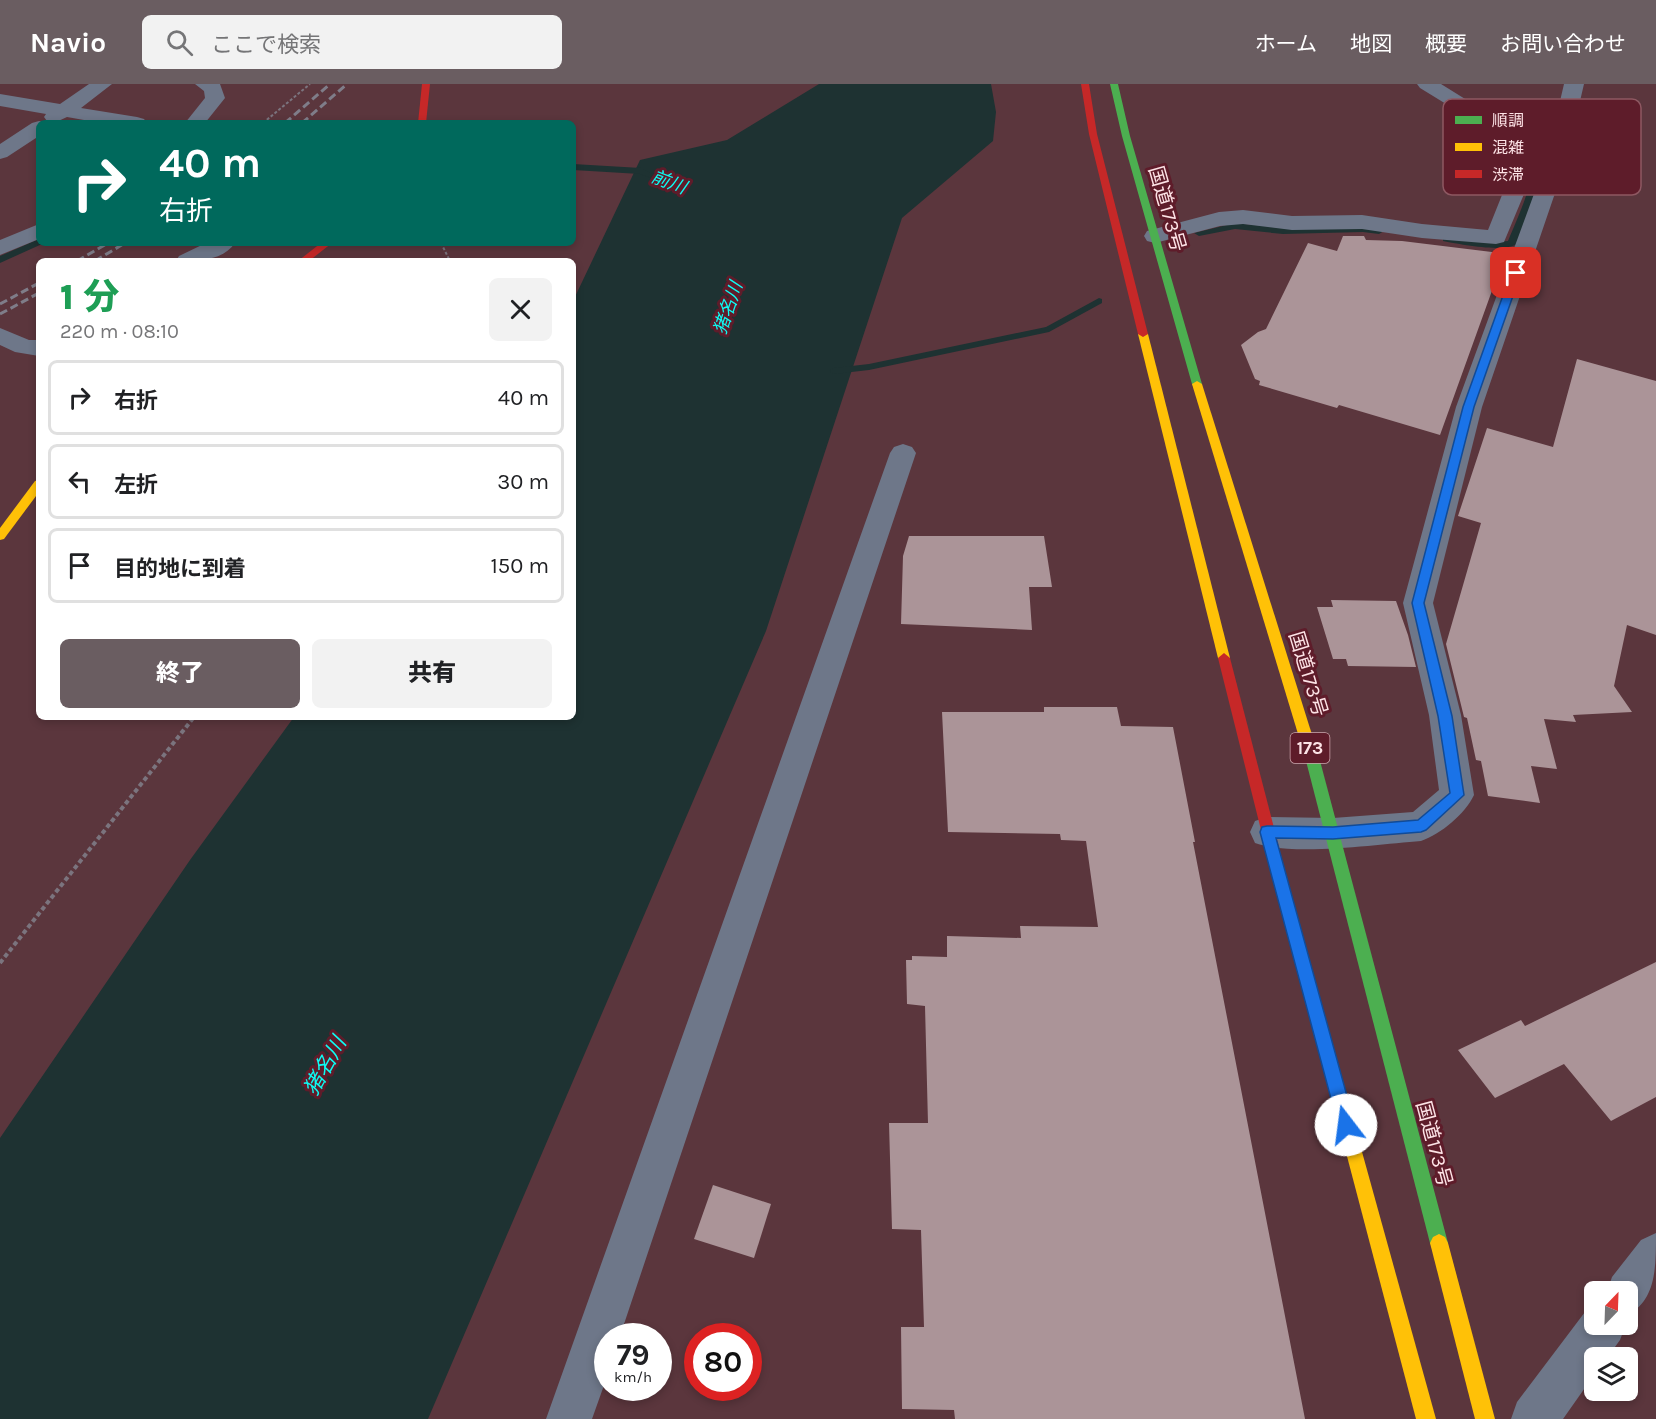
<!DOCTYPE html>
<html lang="ja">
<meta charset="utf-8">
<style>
:root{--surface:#fff;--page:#f2f2f2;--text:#202124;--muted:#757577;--line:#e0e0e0;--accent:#6a5d61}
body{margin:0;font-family:Karla,"Noto Sans JP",sans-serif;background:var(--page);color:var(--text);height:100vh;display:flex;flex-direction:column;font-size:22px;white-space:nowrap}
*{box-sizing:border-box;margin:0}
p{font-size:20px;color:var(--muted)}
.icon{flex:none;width:33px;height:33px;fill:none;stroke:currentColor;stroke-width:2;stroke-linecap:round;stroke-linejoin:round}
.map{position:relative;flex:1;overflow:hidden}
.side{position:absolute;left:36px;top:174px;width:540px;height:462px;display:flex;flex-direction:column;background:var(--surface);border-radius:9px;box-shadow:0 3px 9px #0003}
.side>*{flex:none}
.banner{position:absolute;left:36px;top:36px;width:540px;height:126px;border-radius:9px;box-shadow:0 3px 9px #0003;background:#00695c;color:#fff;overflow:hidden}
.needle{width:39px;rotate:23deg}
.tools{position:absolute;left:1584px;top:1197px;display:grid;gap:12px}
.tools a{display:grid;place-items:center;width:54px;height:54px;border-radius:9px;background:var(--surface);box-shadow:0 3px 9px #0003;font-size:30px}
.speed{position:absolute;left:594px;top:1239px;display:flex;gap:12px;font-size:30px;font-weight:700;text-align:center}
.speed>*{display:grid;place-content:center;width:78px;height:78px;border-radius:50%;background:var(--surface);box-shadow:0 3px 9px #0003;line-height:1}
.speed small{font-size:15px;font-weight:400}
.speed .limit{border:9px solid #d22;background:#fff;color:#111}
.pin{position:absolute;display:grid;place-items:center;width:51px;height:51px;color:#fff;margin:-26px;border-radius:12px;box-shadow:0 3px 9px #0006}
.me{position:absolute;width:66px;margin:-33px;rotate:345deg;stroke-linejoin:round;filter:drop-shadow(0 0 4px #0008)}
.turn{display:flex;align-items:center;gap:21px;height:126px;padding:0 24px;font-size:27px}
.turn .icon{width:78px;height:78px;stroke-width:2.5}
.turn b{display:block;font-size:42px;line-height:51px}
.round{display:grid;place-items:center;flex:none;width:63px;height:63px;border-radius:9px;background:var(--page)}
.head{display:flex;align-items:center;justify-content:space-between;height:102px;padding:0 24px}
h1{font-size:36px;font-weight:800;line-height:45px;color:#1e9e55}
.action{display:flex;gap:12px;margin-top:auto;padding:12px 24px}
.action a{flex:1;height:69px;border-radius:9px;background:var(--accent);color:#fff;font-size:24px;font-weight:800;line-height:69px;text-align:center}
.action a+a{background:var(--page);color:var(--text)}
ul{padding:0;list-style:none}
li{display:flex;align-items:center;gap:18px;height:75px;margin:0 12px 9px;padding:0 12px;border:3px solid var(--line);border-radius:9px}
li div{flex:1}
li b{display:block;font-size:22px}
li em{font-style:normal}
header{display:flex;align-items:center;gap:36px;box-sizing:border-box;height:84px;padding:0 30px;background:var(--accent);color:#fff}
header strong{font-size:28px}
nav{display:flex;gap:33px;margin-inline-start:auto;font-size:21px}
.search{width:420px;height:54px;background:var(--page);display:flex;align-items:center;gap:15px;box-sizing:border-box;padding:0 21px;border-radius:9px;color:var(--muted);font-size:22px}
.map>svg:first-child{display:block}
.water{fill:#1e3232}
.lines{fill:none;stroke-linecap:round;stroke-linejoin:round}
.stream{fill:#1e3232;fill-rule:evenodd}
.building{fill:#ab9498}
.path-far1{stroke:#7b747e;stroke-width:2;stroke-dasharray:3 2;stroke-linecap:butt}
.path{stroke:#7b747e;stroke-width:4;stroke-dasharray:4.5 3;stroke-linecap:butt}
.street{fill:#6e7789;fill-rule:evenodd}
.fast{fill:#4caf50;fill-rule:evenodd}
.slow{fill:#ffc107;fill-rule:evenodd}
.jam{fill:#c62828;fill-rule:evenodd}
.rail{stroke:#7f7d89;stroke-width:3;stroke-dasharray:8 4;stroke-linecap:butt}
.route{fill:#1a73e8;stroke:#114b97;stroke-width:1.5}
.labels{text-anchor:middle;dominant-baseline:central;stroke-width:6;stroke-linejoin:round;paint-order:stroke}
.far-water-label{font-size:18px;font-style:italic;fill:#0dfbf3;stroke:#5e1c2a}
.shield{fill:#5e1c2a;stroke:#cda7ae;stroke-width:1.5}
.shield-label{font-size:18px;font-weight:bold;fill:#fde3e6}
.street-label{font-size:20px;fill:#fde3e6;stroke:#5e1c2a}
.water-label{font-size:21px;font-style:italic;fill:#0dfbf3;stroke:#5e1c2a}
.key{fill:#5e1c2a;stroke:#8e5862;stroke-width:1.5}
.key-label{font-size:16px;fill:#fde3e6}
</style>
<header>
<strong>Navio</strong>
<div class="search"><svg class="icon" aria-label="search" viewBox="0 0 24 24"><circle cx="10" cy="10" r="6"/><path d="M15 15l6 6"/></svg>ここで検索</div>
<nav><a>ホーム</a><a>地図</a><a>概要</a><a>お問い合わせ</a></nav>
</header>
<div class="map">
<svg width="1656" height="1335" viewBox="0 0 1656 1335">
<rect width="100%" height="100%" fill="#5b363d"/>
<!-- water -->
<path class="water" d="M819 0H991L996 28 993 57 902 134 766 547 428 1335H0V1054L190 776 294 633H573V217L640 76 727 56Z"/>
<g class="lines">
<!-- stream -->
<g class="stream">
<path d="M1500 34C1509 34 1518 41 1525 46 1561 73 1528 128 1517 160 1503 169 1459 160 1443 157V153L1446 152 1496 158 1508 157C1517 134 1543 83 1529 60 1523 49 1510 43 1500 38Z"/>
<path d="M573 80 641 84 655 91 651 94 640 90 573 86Z"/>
<path d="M1235 139 1283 144 1363 142 1384 147 1379 150 1363 148 1283 150 1235 145 1199 152 1194 149Z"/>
<path d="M39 155V159L42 160 0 179V172Z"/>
<path d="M1099 214 1102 215V219L1049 248 869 286 834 290 829 287 834 284 869 280 1046 243Z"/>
</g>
</g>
<!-- building -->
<g class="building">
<path d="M1343 152H1364L1366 156 1402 157 1500 169 1492 188 1498 190 1440 351 1339 321 1337 324 1259 301 1260 297 1255 295 1241 261 1258 248 1266 245 1308 159 1337 167Z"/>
<path d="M1577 275 1656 297V551L1627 541 1614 602 1632 628 1573 631 1576 638 1544 635 1557 685 1531 682 1540 719 1488 712 1481 677 1476 676 1467 634 1464 633 1446 560 1481 439 1458 432 1487 344 1553 363Z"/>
<path d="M909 452H1044L1052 503H1029L1032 546 901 540 903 472Z"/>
<path d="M1331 516 1396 517 1408 551 1416 583 1348 582 1346 575H1333L1317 523H1333Z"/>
<path d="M1044 623H1117L1121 642 1173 643 1195 758H1193L1305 1335H955L954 1326 902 1325 901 1243H924L921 1146 892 1145 889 1039H928L925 922 907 920 906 876H912V872L947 873V852L1021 854 1020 842 1098 843 1086 757 1061 756 1060 750 948 748 942 628H1044Z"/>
<path d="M1656 878V1013L1611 1037 1564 980 1495 1014 1458 966 1521 936 1525 942Z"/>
<path d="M713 1101 771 1120 754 1174 694 1155Z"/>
</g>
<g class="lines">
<!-- path-far1 -->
<g class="path-far1">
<path d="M263 39 310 0"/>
<path d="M441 159 450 177"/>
</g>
<!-- path -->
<path class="path" d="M0 879 194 633"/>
<!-- street -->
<g class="street">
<path d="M89 0H112L81 24 137 33 144 35 147 39H101L67 33 54 39 47 37 44 33 46 30 0 22V10L60 20Z"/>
<path d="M195 0H220L225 14 205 39H185L205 14 204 7Z"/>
<path d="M1417 0H1441L1478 23 1517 42 1535 69 1534 86 1504 158 1496 160 1422 154 1362 145 1292 146 1243 140 1220 142 1155 159 1147 157 1144 152 1147 147 1219 128 1243 126 1292 132 1362 131 1422 140 1488 146 1512 86 1515 69 1503 50 1464 31 1420 4Z"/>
<path d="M1564 0H1584L1566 77 1482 323 1433 519 1461 631 1474 711C1465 730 1441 750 1421 757 1378 760 1294 773 1255 759L1250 748 1255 737 1267 733 1333 734 1413 728 1439 706 1429 631 1403 519 1456 323 1546 77Z"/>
<path d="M39 37 46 39H39V52L7 73 0 75V60L32 39Z"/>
<path d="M39 140V155L0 171V156Z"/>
<path d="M206 159H235C222 178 195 177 176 177L179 172Z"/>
<path d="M0 244 29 256H39V272L15 268 0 261Z"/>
<path d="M903 360 912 363 916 369 620 1252H608V1290L592 1335H546L890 369 894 363Z"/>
<path d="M1656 1149C1656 1185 1656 1215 1628 1231V1208H1607L1612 1193 1641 1156Z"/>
<path d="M1594 1222V1240H1626L1620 1256 1607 1274H1594V1291L1563 1335H1511L1517 1318 1588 1224Z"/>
</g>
<!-- fast -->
<g class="fast">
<path d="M1110 0H1118L1130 52 1202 300 1201 302H1193L1192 300 1122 52Z"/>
<path d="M1312 667 1317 669 1319 673 1448 1159 1445 1165 1439 1168 1433 1165 1430 1159 1305 673 1307 669Z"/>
<path d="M1280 787 1285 789 1287 794 1359 1057 1357 1063 1351 1065 1345 1063 1343 1057 1273 794 1275 789Z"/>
</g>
<!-- slow -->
<g class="slow">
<path d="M1143 247 1148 250 1230 574 1224 579 1218 574 1138 250Z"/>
<path d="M1197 297 1202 300 1319 673 1317 677H1307L1305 673 1192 300Z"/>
<path d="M39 396V408L4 455 0 456V444L35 397Z"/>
<path d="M1351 1049 1357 1051 1359 1057 1436 1335H1416L1343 1057 1345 1051Z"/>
<path d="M1439 1150 1445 1153 1448 1159 1495 1335H1475L1430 1159 1433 1153Z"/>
</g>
<!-- jam -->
<g class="jam">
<path d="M422 0H430L426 39H418Z"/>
<path d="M1081 0H1089L1097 50 1148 250 1143 253 1138 250 1089 50Z"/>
<path d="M321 159H332L309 177H298Z"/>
<path d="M1224 569 1230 574 1287 794 1285 799 1280 801 1275 799 1273 794 1218 574Z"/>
</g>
<!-- rail -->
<g class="rail">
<path d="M285 39 330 0"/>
<path d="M302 39 347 0"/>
<path d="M77 177 108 159"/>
<path d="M95 177 125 159"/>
<path d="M0 220 39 199"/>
<path d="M0 230 39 209"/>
</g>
</g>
<!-- route -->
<path class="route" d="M1516 186 1521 189 1474 323 1424 519 1452 632 1464 711 1426 746 1421 748 1333 755 1276 754 1355 1041 1352 1047 1346 1050 1340 1047 1338 1041 1260 748 1262 743 1267 742 1333 743 1418 736 1450 709 1438 632 1412 519 1463 323 1511 189Z"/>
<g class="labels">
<!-- far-water labels -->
<g class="far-water-label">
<text transform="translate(669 98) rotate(21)">前川</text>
<text transform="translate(728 224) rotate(-71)">猪名川</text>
</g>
<!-- shield labels -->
<rect class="shield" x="1290.5" y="649" width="39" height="30" rx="4.5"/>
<g class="shield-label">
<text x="1310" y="664">173</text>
</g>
<!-- street labels -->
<g class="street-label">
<text transform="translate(1167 125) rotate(74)">国道173号</text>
<text transform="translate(1308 590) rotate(73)">国道173号</text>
<text transform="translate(1434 1060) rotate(75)">国道173号</text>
</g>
<!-- water labels -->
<g class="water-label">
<text transform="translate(325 982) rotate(-61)">猪名川</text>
</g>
</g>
<!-- legend -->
<rect x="1443" y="15" width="198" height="96" rx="9" class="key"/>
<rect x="1455" y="32" width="27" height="8" fill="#4caf50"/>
<rect x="1455" y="59" width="27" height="8" fill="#ffc107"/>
<rect x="1455" y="86" width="27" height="8" fill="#c62828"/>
<g class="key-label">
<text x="1492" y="42">順調</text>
<text x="1492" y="69">混雑</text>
<text x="1492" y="96">渋滞</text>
</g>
</svg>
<div class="tools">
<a><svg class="needle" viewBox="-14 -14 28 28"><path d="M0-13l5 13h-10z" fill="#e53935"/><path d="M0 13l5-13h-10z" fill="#757577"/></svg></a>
<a><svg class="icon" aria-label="layers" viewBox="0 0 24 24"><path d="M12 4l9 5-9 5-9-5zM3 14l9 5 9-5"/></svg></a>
</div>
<div class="speed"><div>79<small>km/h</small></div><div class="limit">80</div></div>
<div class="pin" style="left:1516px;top:189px;background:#d93025"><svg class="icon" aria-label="arrive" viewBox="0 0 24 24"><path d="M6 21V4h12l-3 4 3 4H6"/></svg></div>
<svg class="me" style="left:1346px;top:1041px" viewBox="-20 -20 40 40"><circle r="19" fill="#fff"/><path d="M0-13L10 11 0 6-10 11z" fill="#1a73e8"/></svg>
<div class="banner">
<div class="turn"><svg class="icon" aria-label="right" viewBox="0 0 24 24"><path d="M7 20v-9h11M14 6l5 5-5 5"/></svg><div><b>40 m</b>右折</div></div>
</div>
<section class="side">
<div class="head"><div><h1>1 分</h1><p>220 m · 08:10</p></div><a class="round"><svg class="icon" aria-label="close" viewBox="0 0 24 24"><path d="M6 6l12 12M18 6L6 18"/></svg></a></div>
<ul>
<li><svg class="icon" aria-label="right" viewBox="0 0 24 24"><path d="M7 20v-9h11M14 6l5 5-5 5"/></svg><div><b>右折</b></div><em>40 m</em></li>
<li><svg class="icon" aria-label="left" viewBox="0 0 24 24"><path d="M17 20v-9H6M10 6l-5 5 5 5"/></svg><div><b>左折</b></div><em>30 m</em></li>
<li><svg class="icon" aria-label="arrive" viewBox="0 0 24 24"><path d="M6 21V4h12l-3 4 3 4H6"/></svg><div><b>目的地に到着</b></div><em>150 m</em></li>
</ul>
<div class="action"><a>終了</a><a>共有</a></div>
</section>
</div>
